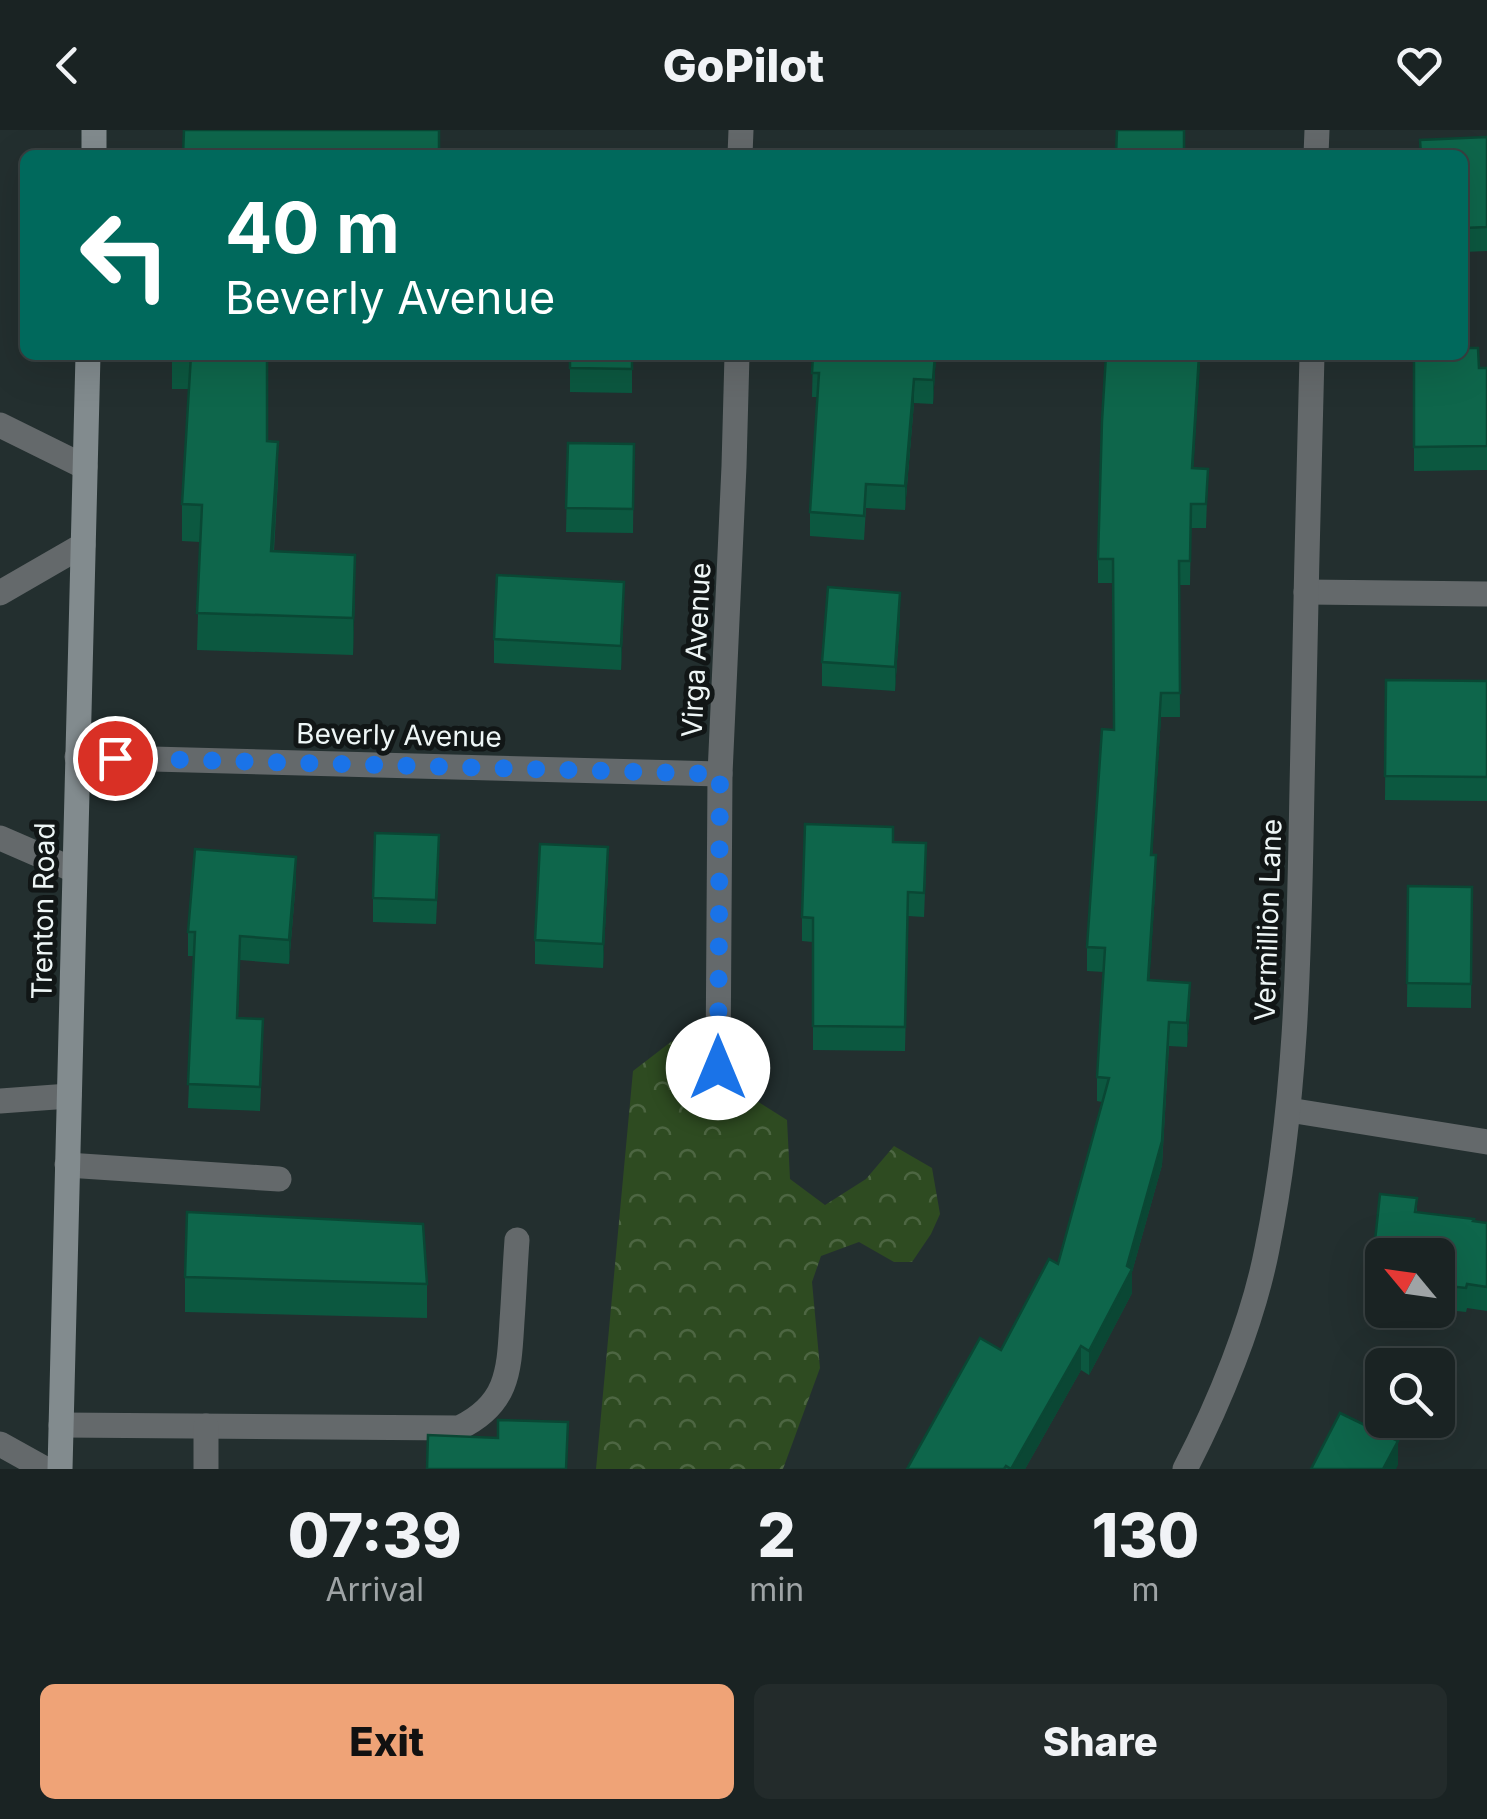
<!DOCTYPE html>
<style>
:root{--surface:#1a2323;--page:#232b2b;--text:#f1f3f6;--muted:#9fa4a6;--line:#384041;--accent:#efa377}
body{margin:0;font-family:Inter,sans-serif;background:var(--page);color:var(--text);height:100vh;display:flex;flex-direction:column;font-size:38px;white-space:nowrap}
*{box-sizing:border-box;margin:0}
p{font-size:32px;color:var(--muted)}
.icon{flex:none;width:55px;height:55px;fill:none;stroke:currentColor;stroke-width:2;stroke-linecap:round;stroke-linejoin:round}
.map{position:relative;height:1339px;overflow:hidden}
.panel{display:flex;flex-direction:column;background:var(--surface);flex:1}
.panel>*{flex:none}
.hud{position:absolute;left:20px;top:20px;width:1448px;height:210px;border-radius:15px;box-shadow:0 10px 40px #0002,0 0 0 2px var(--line);background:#00695c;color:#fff;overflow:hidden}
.needle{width:65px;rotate:299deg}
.fabs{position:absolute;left:1365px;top:1108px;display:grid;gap:20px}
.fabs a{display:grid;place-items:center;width:90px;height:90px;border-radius:15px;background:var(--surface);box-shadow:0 10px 40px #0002,0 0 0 2px var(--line);font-size:50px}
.pin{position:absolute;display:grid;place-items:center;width:85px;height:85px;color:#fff;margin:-42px;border:5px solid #fff;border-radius:50%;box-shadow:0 2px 10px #0007}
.me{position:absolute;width:110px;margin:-55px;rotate:0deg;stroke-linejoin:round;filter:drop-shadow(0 0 8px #0008)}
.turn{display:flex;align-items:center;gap:35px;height:210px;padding:0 40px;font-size:45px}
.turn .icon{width:130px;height:130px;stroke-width:2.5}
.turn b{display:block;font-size:70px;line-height:85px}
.eta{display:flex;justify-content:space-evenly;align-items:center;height:170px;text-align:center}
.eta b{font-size:60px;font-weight:800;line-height:70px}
.action{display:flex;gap:20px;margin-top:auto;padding:20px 40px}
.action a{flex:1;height:115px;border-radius:15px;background:var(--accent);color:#111;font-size:40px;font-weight:800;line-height:115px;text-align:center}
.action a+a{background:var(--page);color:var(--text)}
header{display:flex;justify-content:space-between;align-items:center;height:130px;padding:0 40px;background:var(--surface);font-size:45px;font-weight:800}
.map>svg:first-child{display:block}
.forest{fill:url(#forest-crowns)}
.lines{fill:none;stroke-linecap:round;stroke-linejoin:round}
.lane{stroke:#64696b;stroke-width:25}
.street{stroke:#64696b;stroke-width:25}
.secondary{stroke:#828b8e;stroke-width:25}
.wall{fill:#0c5840}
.shaded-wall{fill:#0a4734}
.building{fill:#0e664b;stroke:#0a4734;stroke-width:2.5}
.route{stroke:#1a73e8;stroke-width:18;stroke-dasharray:0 32.4}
.labels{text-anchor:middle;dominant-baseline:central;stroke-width:10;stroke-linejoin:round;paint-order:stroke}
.street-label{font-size:28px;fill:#eef6f6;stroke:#111616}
</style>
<header><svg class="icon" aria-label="back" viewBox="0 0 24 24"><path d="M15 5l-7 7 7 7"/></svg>GoPilot<svg class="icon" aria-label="heart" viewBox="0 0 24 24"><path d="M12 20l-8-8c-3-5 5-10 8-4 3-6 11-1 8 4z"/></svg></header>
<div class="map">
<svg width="1487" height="1339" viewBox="0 0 1487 1339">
<defs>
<pattern id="forest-crowns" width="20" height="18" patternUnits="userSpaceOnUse" patternTransform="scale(2.5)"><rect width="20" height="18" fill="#2e4b21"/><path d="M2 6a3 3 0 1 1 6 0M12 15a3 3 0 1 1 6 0" fill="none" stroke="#4d6642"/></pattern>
</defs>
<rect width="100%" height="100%" fill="#232f2f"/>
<!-- forest -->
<path class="forest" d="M672 911 730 954 787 990 790 1049 825 1075 866 1049 894 1016 932 1038 940 1084 931 1104 912 1132H894L859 1112 821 1126 812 1152 820 1238 783 1339H596L633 941Z"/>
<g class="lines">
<!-- lane -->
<g class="lane">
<path d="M0 463 83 415"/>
<path d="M0 708 74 740"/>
<path d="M0 971 69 966"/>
<path d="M67 1035 279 1049"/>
<path d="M61 1295 459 1298C509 1274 509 1240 512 1191 514 1164 515 1137 517 1110"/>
<path d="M206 1296V1339"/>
<path d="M0 1314 45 1339"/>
</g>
<!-- street -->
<g class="street">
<path d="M740 25 741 0"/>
<path d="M1316 25 1317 0"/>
<path d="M0 295 85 337"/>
<path d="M1306 462 1487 464"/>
<path d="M77 627 720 644"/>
<path d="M718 938 720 644 734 336 737 225"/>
<path d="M1289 980 1487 1012"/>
<path d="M1185 1339C1219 1274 1253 1191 1267 1119 1298 967 1299 812 1302 658 1305 514 1308 369 1312 225"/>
</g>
<!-- secondary -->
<g class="secondary">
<path d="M94 25V0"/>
<path d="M60 1339 88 225"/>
</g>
</g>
<!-- wall -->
<g class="wall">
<path d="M1487 7V121L1464 122 1462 25Z"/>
<path d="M172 225H267V311L278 349 274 421 355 462 353 525 197 520 200 412 182 411V374L189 259H172Z"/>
<path d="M570 225H632V263L570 262Z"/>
<path d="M813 225H936L933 274 914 273 905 380 866 378 864 410 810 406V382L818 267H812Z"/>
<path d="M1200 225 1193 338 1208 339 1206 398H1191L1190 455H1179L1180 587H1161L1152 725 1156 749 1149 850 1190 877 1187 917 1169 916 1162 1035 1132 1142V1163L1089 1245 1081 1240 1025 1339H907L1001 1220 1058 1134 1102 972 1097 971V947L1104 842 1087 841V817L1114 600 1113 453H1098V429Z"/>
<path d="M1414 225 1479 238H1487V340L1414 341Z"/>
<path d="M568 313 634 314 633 403 566 402Z"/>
<path d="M624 476 621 540 494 533V509Z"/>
<path d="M900 487 895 561 822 556V532Z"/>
<path d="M1386 550 1487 551V671L1385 670Z"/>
<path d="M893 712 926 737 924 787 908 786 905 921 813 920V812L802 811V787Z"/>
<path d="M439 729 436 794 373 792V768Z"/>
<path d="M608 741 603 838 535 834V810Z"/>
<path d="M296 751 289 834 240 830 238 888 263 913 260 981 188 978 194 826H188V802Z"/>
<path d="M1408 756 1472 757 1471 878 1407 877Z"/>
<path d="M1380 1064 1417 1068V1083L1474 1089 1473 1091 1487 1093V1181L1467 1178 1466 1182 1438 1179V1125H1382V1173L1371 1172V1148Z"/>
<path d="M185 1147 427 1154V1188L185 1182Z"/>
</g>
<!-- shaded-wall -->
<g class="shaded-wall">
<path d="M935 225H936L933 274V250Z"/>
<path d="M1199 225 1200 236 1192 362V338Z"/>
<path d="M914 249V273L905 380V356Z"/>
<path d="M278 312V349L271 458V421Z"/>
<path d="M355 425V462L353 525V488Z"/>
<path d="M624 452V476L621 540V516Z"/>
<path d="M900 463V487L895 561V537Z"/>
<path d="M1161 563V587L1151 749V725Z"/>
<path d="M608 717V741L603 838V814Z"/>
<path d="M1156 725V749L1148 874V850Z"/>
<path d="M296 727V751L289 834V810Z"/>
<path d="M1190 853V877L1187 917V893Z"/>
<path d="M1169 892 1162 1035 1132 1142V1163L1089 1245V1221L1127 1136Z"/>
<path d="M1081 1216V1240L1025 1339H1011Z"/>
<path d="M1398 1311V1335L1396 1339H1383Z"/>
</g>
<!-- building -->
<g class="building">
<path d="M184 0H439V25H183Z"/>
<path d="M1117 0H1184V25H1116Z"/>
<path d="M1487 7V97L1464 98 1462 25H1421L1420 10Z"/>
<path d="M1462 218H1478L1479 238H1487V316L1414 317V225H1462Z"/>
<path d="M191 225H267V311L278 312 271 421 355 425 353 488 197 483 202 375 182 374Z"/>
<path d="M570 225H632V239L570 238Z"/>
<path d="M813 225H935L933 250 914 249 905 356 866 354 864 386 810 382 819 243H812Z"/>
<path d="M1106 225H1199L1192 338 1208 339 1206 374H1191L1190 431H1179L1180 563H1161L1151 725H1156L1148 850 1190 853 1187 893 1169 892 1162 1011 1127 1136 1132 1139 1089 1221 1081 1216 1011 1339 1006 1336 1004 1339H907L980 1208 1001 1220 1049 1129 1058 1134 1109 948 1097 947 1105 818 1087 817 1102 599 1114 600 1113 429H1098L1102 291Z"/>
<path d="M568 313 634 314 633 379 566 378Z"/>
<path d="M497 445 624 452 621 516 494 509Z"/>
<path d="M828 457 900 463 895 537 822 532Z"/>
<path d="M1386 550 1487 551V647L1385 646Z"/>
<path d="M805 694 893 697V712L926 713 924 763 908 762 905 897 813 896V788L802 787Z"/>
<path d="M375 703 439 705 436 770 373 768Z"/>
<path d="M540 714 608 717 603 814 535 810Z"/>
<path d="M195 719 296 727 289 810 240 806 237 888 263 889 260 957 188 954 195 802H188Z"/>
<path d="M1408 756 1472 757 1471 854 1407 853Z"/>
<path d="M1380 1064 1417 1068 1415 1082 1474 1089 1473 1091 1487 1093V1157L1467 1154 1466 1158 1438 1155V1125H1382V1149L1371 1148Z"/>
<path d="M187 1082 423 1094 427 1154 185 1147Z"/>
<path d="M1340 1283 1398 1311 1383 1339H1311Z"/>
<path d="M498 1290 568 1292 566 1339H427L428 1305 498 1308Z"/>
</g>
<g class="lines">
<!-- route -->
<path class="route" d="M115 628 720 644 718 938"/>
</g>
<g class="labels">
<!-- street labels -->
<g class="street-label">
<text transform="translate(696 520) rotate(-87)">Virga Avenue</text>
<text transform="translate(399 605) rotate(1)">Beverly Avenue</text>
<text transform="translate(43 781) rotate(-89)">Trenton Road</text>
<text transform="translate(1268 790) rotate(-88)">Vermillion Lane</text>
</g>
</g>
</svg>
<div class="fabs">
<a><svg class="needle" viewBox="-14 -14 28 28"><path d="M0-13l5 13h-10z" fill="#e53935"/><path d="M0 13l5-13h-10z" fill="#9fa4a6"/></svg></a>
<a><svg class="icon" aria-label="search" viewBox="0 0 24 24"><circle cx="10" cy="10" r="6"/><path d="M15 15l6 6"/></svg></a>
</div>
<div class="pin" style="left:115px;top:628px;background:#d93025"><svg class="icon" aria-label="arrive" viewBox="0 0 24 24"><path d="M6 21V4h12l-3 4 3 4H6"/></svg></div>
<svg class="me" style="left:718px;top:938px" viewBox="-20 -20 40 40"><circle r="19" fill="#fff"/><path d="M0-13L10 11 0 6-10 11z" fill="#1a73e8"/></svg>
<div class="hud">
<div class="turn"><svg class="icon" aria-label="left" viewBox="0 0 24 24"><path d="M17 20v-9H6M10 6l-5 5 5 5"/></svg><div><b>40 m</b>Beverly Avenue</div></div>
</div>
</div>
<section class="panel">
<div class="eta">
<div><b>07:39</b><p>Arrival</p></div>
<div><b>2</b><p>min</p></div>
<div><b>130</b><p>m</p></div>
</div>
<div class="action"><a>Exit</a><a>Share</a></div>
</section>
